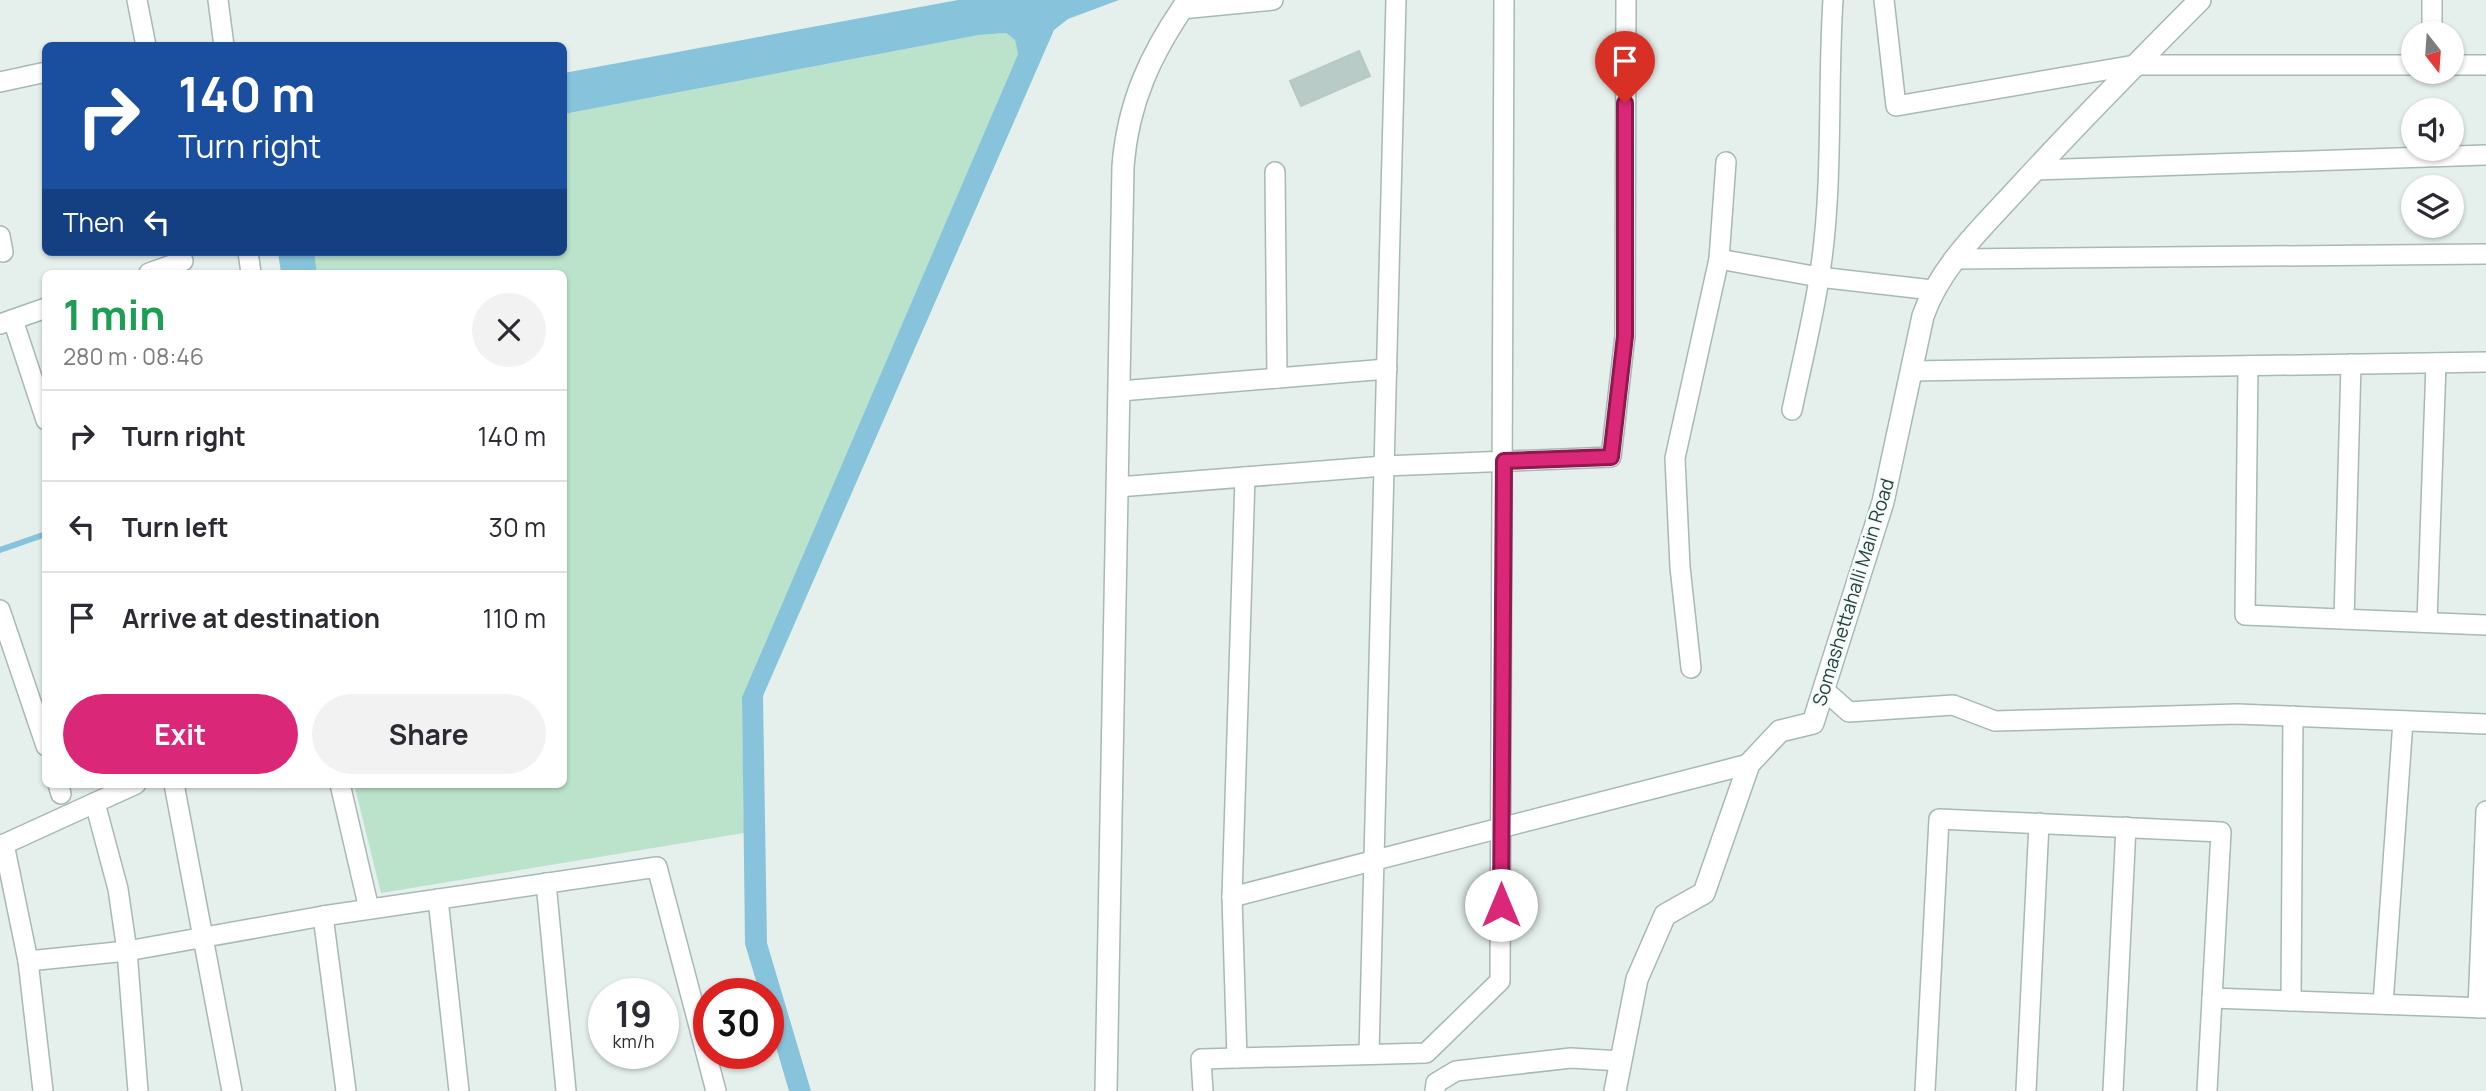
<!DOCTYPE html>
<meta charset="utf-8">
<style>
:root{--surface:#fff;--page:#f2f2f3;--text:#2b2b33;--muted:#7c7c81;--line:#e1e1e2;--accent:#db2777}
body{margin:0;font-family:Manrope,sans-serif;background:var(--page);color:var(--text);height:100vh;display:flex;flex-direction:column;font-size:26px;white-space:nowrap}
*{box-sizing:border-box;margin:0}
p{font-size:23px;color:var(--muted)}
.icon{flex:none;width:38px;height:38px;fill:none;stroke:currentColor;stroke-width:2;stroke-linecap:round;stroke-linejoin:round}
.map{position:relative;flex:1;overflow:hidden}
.side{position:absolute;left:42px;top:270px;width:525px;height:518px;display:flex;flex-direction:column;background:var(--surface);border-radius:10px;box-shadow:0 2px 5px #0004}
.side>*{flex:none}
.hud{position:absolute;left:42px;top:42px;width:525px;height:214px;border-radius:10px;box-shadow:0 2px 5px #0004;background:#1a4fa0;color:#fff;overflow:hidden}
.needle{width:46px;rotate:163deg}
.buttons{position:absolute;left:2401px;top:21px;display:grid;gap:14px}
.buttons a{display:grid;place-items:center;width:63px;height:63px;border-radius:50%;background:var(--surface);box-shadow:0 2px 5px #0004;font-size:35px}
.speed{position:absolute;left:588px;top:978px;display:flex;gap:14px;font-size:35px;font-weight:700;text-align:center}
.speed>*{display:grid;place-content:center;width:91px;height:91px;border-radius:50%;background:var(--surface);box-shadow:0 2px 5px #0004;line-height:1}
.speed small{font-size:18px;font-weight:400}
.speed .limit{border:10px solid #d22;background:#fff;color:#111}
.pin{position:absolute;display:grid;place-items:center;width:60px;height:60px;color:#fff;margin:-72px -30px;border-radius:50% 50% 50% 0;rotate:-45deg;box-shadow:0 0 7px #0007}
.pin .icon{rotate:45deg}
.me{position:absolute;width:77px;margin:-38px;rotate:0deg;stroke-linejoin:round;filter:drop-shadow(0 0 5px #0008)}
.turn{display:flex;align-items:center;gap:24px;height:147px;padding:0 21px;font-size:32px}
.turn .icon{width:91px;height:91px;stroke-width:2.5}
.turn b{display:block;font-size:49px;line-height:60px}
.then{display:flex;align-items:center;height:66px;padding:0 21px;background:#0003;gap:14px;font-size:26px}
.round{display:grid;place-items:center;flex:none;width:74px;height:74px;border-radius:37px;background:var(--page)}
.headline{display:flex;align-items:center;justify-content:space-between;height:119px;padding:0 21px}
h1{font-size:42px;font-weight:700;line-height:52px;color:#1e9e55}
.button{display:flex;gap:14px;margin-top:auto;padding:14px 21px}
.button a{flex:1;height:80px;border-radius:42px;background:var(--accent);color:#fff;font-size:28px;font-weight:700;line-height:80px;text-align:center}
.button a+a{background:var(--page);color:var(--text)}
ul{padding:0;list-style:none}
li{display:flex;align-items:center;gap:21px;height:91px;padding:0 21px;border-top:2px solid var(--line)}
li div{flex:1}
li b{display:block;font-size:26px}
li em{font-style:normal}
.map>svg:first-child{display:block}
.green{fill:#bbe3cb}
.water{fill:#87c4db}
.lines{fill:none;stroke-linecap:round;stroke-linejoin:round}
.stream{stroke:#87c4db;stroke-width:6}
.building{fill:#b9cbc6;stroke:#b6cac4;stroke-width:2}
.minor-casing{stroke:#a6b9b5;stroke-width:22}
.tertiary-casing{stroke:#a6b9b5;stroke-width:24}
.minor{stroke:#fff;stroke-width:19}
.tertiary{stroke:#fff;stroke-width:21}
.route-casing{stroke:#8e194d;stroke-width:18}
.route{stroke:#db2777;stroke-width:12}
.labels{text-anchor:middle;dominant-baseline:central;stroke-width:5;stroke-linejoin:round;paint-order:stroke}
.street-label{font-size:19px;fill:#21443f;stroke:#f6fbf9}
</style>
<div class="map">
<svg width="2486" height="1091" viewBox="0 0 2486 1091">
<rect width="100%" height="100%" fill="#e5f0ec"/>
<!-- green -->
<path class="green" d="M1006 33 1015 40 1018 54 742 697 744 833 381 893 354 784H564V273H317L314 252H564V114L979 35Z"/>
<!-- water -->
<g class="water">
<path d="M958 0H1119L1068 19 1054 30 763 696 767 943 811 1091H789L768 1020V994H760L745 944 742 697 1018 54 1015 40 1006 33 979 35 564 114V73Z"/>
<path d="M278 252H314L317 273H281Z"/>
</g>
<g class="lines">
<!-- stream -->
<path class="stream" d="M0 550 46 534"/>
</g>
<!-- building -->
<path class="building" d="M1359 51 1370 76 1301 106 1290 81Z"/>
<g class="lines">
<defs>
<g id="minor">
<path d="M137 0 146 46"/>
<path d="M218 0 224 46"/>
<path d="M1884 0 1896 106 2135 65H2413"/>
<path d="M2432 0V33"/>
<path d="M1181 9 1273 0"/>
<path d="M2452 65H2486"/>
<path d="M0 82 46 72"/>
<path d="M2035 170 2486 155"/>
<path d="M1275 172 1277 378"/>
<path d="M0 236 3 252"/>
<path d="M248 252 251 273"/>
<path d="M1719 259 1819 277 1932 290"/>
<path d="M1956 259 2486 254"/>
<path d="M149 273 183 261"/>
<path d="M13 320 46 420"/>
<path d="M0 324 46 308"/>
<path d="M2248 366 2245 615 2486 625"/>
<path d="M1911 371 2486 362"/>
<path d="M1120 391 1387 369"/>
<path d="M1792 410C1801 367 1812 323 1819 279 1834 187 1827 92 1833 0"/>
<path d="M1118 487 1384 466 1611 457 1625 336 1626 0"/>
<path d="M0 610 46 746"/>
<path d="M2344 619 2351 364"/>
<path d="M2427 622 2436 363"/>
<path d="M1691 668 1680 567 1675 458 1719 259 1726 162"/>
<path d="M1824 690 1849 712 1953 705 1995 721 2237 714 2486 724"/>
<path d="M58 784 61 794"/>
<path d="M174 784 232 1091"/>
<path d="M340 784 369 909"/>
<path d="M95 803 118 889 127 951 138 1091"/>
<path d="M4 844 28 961 43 1091"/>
<path d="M0 846 136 784"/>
<path d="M546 883 566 1091"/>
<path d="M1232 897 1749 764"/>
<path d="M438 899 459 1091"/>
<path d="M323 916 346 1091"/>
<path d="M28 961 127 951 323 916 657 867 716 1091"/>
<path d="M2212 998 2486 1008"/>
<path d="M2291 1001 2293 716"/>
<path d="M2383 1004 2403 721"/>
<path d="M2478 1008 2486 811"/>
<path d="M1369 1054 1396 0"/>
<path d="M1237 1058 1232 897 1245 477"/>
<path d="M1203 1091 1201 1059 1426 1053 1500 981 1504 0"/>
<path d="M1435 1091 1436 1083 1456 1071 1571 1058 1621 1061"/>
<path d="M1925 1091 1939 819 2221 832 2207 1091"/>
<path d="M2026 1091 2039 823"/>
<path d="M2113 1091 2126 827"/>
</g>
<g id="tertiary">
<path d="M1106 1091 1123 166C1128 102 1151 53 1188 0"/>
<path d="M1615 1091 1637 979 1665 915 1704 893 1749 764 1780 731 1813 723 1883 502 1923 316C1941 264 1985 225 2021 185 2079 122 2139 61 2200 0"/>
</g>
</defs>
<!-- minor casing -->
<use href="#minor" class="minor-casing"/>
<!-- tertiary casing -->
<use href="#tertiary" class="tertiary-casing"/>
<!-- minor -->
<use href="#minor" class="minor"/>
<!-- tertiary -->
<use href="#tertiary" class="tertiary"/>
</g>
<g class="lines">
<defs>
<path id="route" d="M1501 905 1504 461 1611 457 1625 336V103"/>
</defs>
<!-- route casing -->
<use href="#route" class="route-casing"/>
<!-- route -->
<use href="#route" class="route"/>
</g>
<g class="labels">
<!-- street labels -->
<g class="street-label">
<text transform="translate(1853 592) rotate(-73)">Somashettahalli Main Road</text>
</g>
</g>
</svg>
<div class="buttons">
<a><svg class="needle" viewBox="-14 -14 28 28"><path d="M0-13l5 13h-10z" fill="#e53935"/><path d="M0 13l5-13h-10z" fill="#7c7c81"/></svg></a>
<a><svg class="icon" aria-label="sound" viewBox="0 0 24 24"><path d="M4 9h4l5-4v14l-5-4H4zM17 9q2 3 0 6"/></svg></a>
<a><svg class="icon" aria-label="layers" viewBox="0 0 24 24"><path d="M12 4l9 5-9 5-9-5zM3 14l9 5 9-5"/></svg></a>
</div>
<div class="speed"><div>19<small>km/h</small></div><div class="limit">30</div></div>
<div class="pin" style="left:1625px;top:103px;background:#d93025"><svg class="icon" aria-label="arrive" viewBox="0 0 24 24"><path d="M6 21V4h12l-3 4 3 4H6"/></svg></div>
<svg class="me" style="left:1501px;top:905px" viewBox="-20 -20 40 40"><circle r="19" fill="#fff"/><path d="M0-13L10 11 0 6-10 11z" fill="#db2777"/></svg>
<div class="hud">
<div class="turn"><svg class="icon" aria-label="right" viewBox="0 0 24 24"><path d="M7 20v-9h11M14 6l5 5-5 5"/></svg><div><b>140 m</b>Turn right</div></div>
<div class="then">Then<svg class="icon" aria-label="left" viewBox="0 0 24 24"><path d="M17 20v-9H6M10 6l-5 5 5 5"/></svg></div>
</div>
<section class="side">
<div class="headline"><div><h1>1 min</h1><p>280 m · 08:46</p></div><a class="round"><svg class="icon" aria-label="close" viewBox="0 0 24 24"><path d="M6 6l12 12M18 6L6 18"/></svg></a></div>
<ul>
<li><svg class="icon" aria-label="right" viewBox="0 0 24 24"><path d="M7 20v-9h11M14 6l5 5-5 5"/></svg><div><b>Turn right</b></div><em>140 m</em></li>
<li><svg class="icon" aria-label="left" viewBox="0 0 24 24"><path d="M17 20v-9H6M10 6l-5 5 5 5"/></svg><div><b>Turn left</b></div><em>30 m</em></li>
<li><svg class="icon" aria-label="arrive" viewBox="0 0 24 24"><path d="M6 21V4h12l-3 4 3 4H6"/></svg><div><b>Arrive at destination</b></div><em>110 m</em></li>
</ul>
<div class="button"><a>Exit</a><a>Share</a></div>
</section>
</div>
